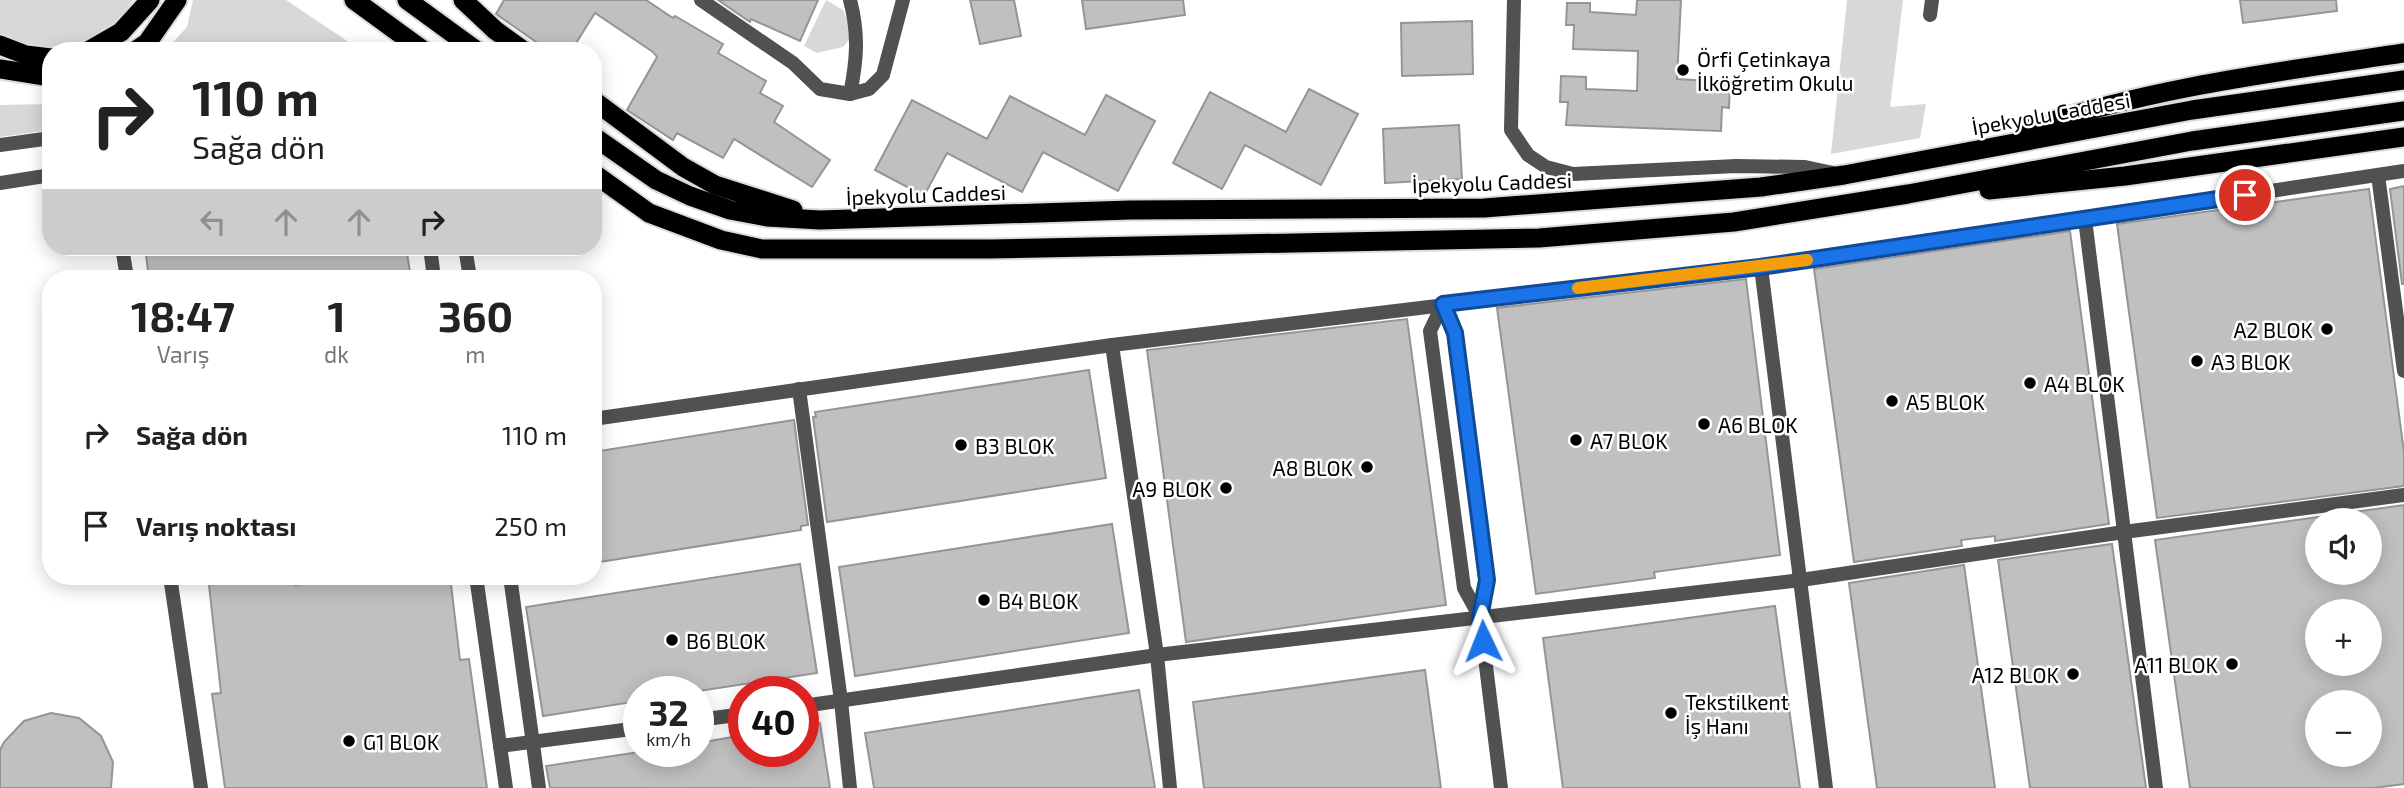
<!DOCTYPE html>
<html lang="tr">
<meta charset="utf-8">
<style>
:root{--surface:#fff;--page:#f6f6f6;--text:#222;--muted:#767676}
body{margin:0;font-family:"Exo 2",sans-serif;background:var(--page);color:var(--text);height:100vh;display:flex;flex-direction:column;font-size:26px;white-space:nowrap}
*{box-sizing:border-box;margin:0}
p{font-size:23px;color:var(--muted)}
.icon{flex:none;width:38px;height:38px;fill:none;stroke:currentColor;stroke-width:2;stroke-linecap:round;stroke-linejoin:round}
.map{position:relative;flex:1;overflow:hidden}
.details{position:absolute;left:42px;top:270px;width:560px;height:315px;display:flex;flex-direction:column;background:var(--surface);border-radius:28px;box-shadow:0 4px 18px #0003}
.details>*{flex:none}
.banner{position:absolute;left:42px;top:42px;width:560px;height:214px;border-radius:28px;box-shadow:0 4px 18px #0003;background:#fff;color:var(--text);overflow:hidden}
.fabs{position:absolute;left:2305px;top:508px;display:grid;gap:14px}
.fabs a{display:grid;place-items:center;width:77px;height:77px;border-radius:50%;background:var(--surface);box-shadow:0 4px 18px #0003;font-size:35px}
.speed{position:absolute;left:623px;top:676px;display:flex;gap:14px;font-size:35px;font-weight:700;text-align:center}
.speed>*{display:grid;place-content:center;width:91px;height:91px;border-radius:50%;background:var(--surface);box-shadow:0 4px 18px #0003;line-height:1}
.speed small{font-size:18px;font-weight:400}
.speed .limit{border:10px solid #d22;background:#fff;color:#111}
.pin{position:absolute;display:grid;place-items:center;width:60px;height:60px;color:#fff;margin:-30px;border:4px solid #fff;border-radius:50%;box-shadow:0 2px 7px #0007}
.me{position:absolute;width:77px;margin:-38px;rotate:358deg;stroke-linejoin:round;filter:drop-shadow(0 0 5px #0008)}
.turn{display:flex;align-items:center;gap:24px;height:147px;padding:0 35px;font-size:32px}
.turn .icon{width:91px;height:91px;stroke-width:2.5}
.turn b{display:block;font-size:49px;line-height:60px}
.lanes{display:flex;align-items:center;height:66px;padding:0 35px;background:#0003;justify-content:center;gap:35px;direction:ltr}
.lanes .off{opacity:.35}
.eta{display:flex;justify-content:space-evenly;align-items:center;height:119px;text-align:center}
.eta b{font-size:42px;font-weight:700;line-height:49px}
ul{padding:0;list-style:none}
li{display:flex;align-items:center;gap:21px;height:91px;padding:0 35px}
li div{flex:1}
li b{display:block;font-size:26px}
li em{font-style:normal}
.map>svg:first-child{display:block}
.green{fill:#d8d8d8}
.building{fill:#c0c0c0;stroke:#959595;stroke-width:2;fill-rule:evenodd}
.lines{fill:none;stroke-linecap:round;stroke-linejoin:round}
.trunk-casing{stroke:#dbdbdb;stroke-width:23}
.minor{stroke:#515151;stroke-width:14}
.tertiary{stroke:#515151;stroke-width:14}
.trunk{stroke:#000;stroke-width:19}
.route-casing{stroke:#114b97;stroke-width:18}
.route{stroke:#1a73e8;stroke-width:12}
.slow{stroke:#f59e0b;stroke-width:12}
.poi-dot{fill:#000;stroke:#fff;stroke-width:2.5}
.labels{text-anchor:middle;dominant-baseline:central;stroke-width:5;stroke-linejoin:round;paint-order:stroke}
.poi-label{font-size:21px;fill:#000;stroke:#fff;text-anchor:start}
.street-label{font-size:21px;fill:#000;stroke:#fff}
</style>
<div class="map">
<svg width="2404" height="788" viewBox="0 0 2404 788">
<rect width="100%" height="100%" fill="#fff"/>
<!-- green -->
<g class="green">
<path d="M0 0H133C105 46 46 59 0 34Z"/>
<path d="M193 0H286L362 51H165L187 27Z"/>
<path d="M826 0 843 10 853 35 843 47 817 53 804 46Z"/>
<path d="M1847 0H1903L1890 107 1926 104 1920 138 1831 154Z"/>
<path d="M51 104V130L0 137V105Z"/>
</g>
<!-- building -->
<g class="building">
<path d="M504 0H646L673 18 675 16 723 44 718 53 766 81 760 93 783 106 774 122 830 160 812 187 734 139 723 158 677 133 673 140 627 110 657 57 653 52 595 13 571 51H549L496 14Z"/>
<path d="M718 0H818L800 41 751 19 750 22Z"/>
<path d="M970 0H1014L1021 36 980 44Z"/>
<path d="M1082 0H1183L1185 15 1086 29Z"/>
<path d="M1637 0H1681L1677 79 1730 82 1729 108 1722 107 1721 131 1566 125 1568 102H1560L1561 76 1586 77V89L1637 91 1638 51 1573 49 1574 25H1566L1567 3H1590V12L1636 15Z"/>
<path d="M2240 0H2336L2337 11 2243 23Z"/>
<path d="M1472 21 1473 74 1402 76 1401 23Z"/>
<path d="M1309 89 1358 114 1321 185 1245 145 1222 189 1173 163 1210 92 1286 132Z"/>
<path d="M1106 95 1155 121 1118 191 1043 152 1022 192 947 153 924 196 875 170 912 100 987 139 1010 96 1085 135Z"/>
<path d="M1459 125 1462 179 1385 183 1383 129Z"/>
<path d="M2404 186V284H2402L2390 189Z"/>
<path d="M2369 189 2404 452V486L2157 518 2117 224Z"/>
<path d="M2070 231 2109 524 1995 541V536L1961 540 1962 546 1854 562 1814 269Z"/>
<path d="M145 247H406L411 278H149Z"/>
<path d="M1746 279 1780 555 1654 572 1655 578 1536 594 1497 308Z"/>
<path d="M1407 319 1446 605 1186 642 1147 350Z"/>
<path d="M1089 370 1106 478 827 522 813 417H816L815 412Z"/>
<path d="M794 420 808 525 801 526V530L593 563V452Z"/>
<path d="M2404 505V784L2374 788H2190L2155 540ZM2317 520H2370V572H2317ZM2317 611H2370V663H2317ZM2317 702H2370V754H2317Z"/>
<path d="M1112 524 1129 633 855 676 839 567Z"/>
<path d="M2112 544 2146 788H2030L1998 560Z"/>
<path d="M800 564 817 673 699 691H639V701L543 716 526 607Z"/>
<path d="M1964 565 1995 788H1877L1849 583Z"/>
<path d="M208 576H294L295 585 376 576H450L460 660 469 659 487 788H225L212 694 221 693Z"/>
<path d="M1775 606 1800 788H1563L1543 638Z"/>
<path d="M1425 670 1441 788H1204L1193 702Z"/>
<path d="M1139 690 1155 788H874L865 733Z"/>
<path d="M51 713 79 718 101 736 113 762 111 788H0V750L4 742 24 721Z"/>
<path d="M820 723 830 788H550L546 766 646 751H698V743L744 735V751H803V726Z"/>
</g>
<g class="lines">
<defs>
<g id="trunk">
<path d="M354 0 424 51"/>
<path d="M407 0 477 51"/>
<path d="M463 0 495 30 524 51"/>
<path d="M0 45 26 55 51 58"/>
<path d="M88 51 121 32 150 0"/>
<path d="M135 51 147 43 177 0"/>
<path d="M0 69 51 77"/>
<path d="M593 100 683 167 715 185 793 210"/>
<path d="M2025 130C2148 88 2277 72 2404 53"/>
<path d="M593 136 656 180 690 196 730 210 767 217 820 220 1130 210 1484 208 1761 187 1844 175 2192 110 2404 80"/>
<path d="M593 173 649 213 721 240 762 249H990L1539 238 1734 222 1908 194 2192 141 2404 111"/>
<path d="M1989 190 2125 176 2404 137"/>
</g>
</defs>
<!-- trunk casing -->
<use href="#trunk" class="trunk-casing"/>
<!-- minor -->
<g class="minor">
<path d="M701 0 793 63 820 89 850 94 869 89 883 75 903 0"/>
<path d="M1514 0 1511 130 1528 155 1546 167 1573 174 1736 166 1805 167 1833 173"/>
<path d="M1930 15 1932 0"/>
<path d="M850 94C857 60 859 34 850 0"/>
<path d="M2378 175 2404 371"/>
<path d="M2085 219 2156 788"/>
<path d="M122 247 127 278"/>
<path d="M1761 267 1826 788"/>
<path d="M1112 345 1157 655 1170 788"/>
<path d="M799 389 841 701 850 788"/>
<path d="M593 419 1112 345 1761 267 2404 171"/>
<path d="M170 576 201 788"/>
<path d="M803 706 1157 655 1801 580 2124 532 2404 495"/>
<path d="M698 720 744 714"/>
<path d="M500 746 639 728"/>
</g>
<!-- tertiary -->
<g class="tertiary">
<path d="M0 145 51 138"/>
<path d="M0 183 51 175"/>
<path d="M430 247 434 278"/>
<path d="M465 247 470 278"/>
<path d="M1443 304 1455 333 1487 580 1480 617 1501 788"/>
<path d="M1443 304 1430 331 1464 588 1480 617"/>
<path d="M476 576 506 788"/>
<path d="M510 576 539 788"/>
</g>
<!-- trunk -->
<use href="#trunk" class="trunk"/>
</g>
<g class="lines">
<defs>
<path id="route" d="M1483 641 1480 617 1487 580 1455 333 1443 304 1760 267 2245 195"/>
</defs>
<!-- route casing -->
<use href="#route" class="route-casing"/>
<!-- route -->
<use href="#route" class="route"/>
<!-- slow -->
<path class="slow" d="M1578 288 1807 260"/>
</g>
<!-- markers -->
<g class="poi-dot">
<circle cx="1683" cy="70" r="7"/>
<circle cx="2327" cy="329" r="7"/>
<circle cx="2197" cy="361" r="7"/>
<circle cx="2030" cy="383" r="7"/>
<circle cx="1892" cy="401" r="7"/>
<circle cx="1704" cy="424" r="7"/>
<circle cx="1576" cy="440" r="7"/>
<circle cx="961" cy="445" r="7"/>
<circle cx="1367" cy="467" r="7"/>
<circle cx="1226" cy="488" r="7"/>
<circle cx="984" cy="600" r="7"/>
<circle cx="672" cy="640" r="7"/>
<circle cx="2232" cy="664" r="7"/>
<circle cx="2073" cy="674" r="7"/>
<circle cx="1671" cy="713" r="7"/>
<circle cx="349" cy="741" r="7"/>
</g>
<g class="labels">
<!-- poi labels -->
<g class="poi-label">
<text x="1697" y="58">Örfi Çetinkaya<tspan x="1697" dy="24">İlköğretim Okulu</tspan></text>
<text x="2313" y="329" text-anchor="end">A2 BLOK</text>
<text x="2211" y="361">A3 BLOK</text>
<text x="2044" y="383">A4 BLOK</text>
<text x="1906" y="401">A5 BLOK</text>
<text x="1718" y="424">A6 BLOK</text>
<text x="1590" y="440">A7 BLOK</text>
<text x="975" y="445">B3 BLOK</text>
<text x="1353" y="467" text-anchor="end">A8 BLOK</text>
<text x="1212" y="488" text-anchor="end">A9 BLOK</text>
<text x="998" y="600">B4 BLOK</text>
<text x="686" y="640">B6 BLOK</text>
<text x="2218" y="664" text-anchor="end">A11 BLOK</text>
<text x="2059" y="674" text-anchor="end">A12 BLOK</text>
<text x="1685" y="701">Tekstilkent<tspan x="1685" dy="24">İş Hanı</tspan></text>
<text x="363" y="741">G1 BLOK</text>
</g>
<!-- street labels -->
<g class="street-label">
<text transform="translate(2051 113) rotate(-10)">İpekyolu Caddesi</text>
<text transform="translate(1492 182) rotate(-2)">İpekyolu Caddesi</text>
<text transform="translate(926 194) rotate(-2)">İpekyolu Caddesi</text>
</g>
</g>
</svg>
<div class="fabs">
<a><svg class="icon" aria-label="sound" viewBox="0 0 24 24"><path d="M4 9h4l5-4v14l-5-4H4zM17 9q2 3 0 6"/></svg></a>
<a>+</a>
<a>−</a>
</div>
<div class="speed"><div>32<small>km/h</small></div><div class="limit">40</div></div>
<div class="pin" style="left:2245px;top:195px;background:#d93025"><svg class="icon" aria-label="arrive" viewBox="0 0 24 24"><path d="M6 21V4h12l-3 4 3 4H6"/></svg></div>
<svg class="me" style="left:1483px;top:641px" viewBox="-20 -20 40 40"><path d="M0-17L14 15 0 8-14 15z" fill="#1a73e8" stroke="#fff" stroke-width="4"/></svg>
<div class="banner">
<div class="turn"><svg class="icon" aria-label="right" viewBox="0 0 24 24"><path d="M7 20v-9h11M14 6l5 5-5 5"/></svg><div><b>110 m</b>Sağa dön</div></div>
<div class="lanes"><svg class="icon off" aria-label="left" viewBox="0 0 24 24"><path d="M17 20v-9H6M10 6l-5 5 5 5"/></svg><svg class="icon off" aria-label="ahead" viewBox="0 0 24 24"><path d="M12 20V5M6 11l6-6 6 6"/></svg><svg class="icon off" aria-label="ahead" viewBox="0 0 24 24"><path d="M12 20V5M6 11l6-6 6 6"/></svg><svg class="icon" aria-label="right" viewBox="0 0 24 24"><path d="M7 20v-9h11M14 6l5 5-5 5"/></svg></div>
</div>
<section class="details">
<div class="eta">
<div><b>18:47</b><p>Varış</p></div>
<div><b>1</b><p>dk</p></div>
<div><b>360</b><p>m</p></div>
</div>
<ul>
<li><svg class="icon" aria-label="right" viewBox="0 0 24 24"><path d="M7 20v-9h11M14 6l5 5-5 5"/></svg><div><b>Sağa dön</b></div><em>110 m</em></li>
<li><svg class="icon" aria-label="arrive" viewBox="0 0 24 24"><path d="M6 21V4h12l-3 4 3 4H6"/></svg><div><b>Varış noktası</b></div><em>250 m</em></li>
</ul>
</section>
</div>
